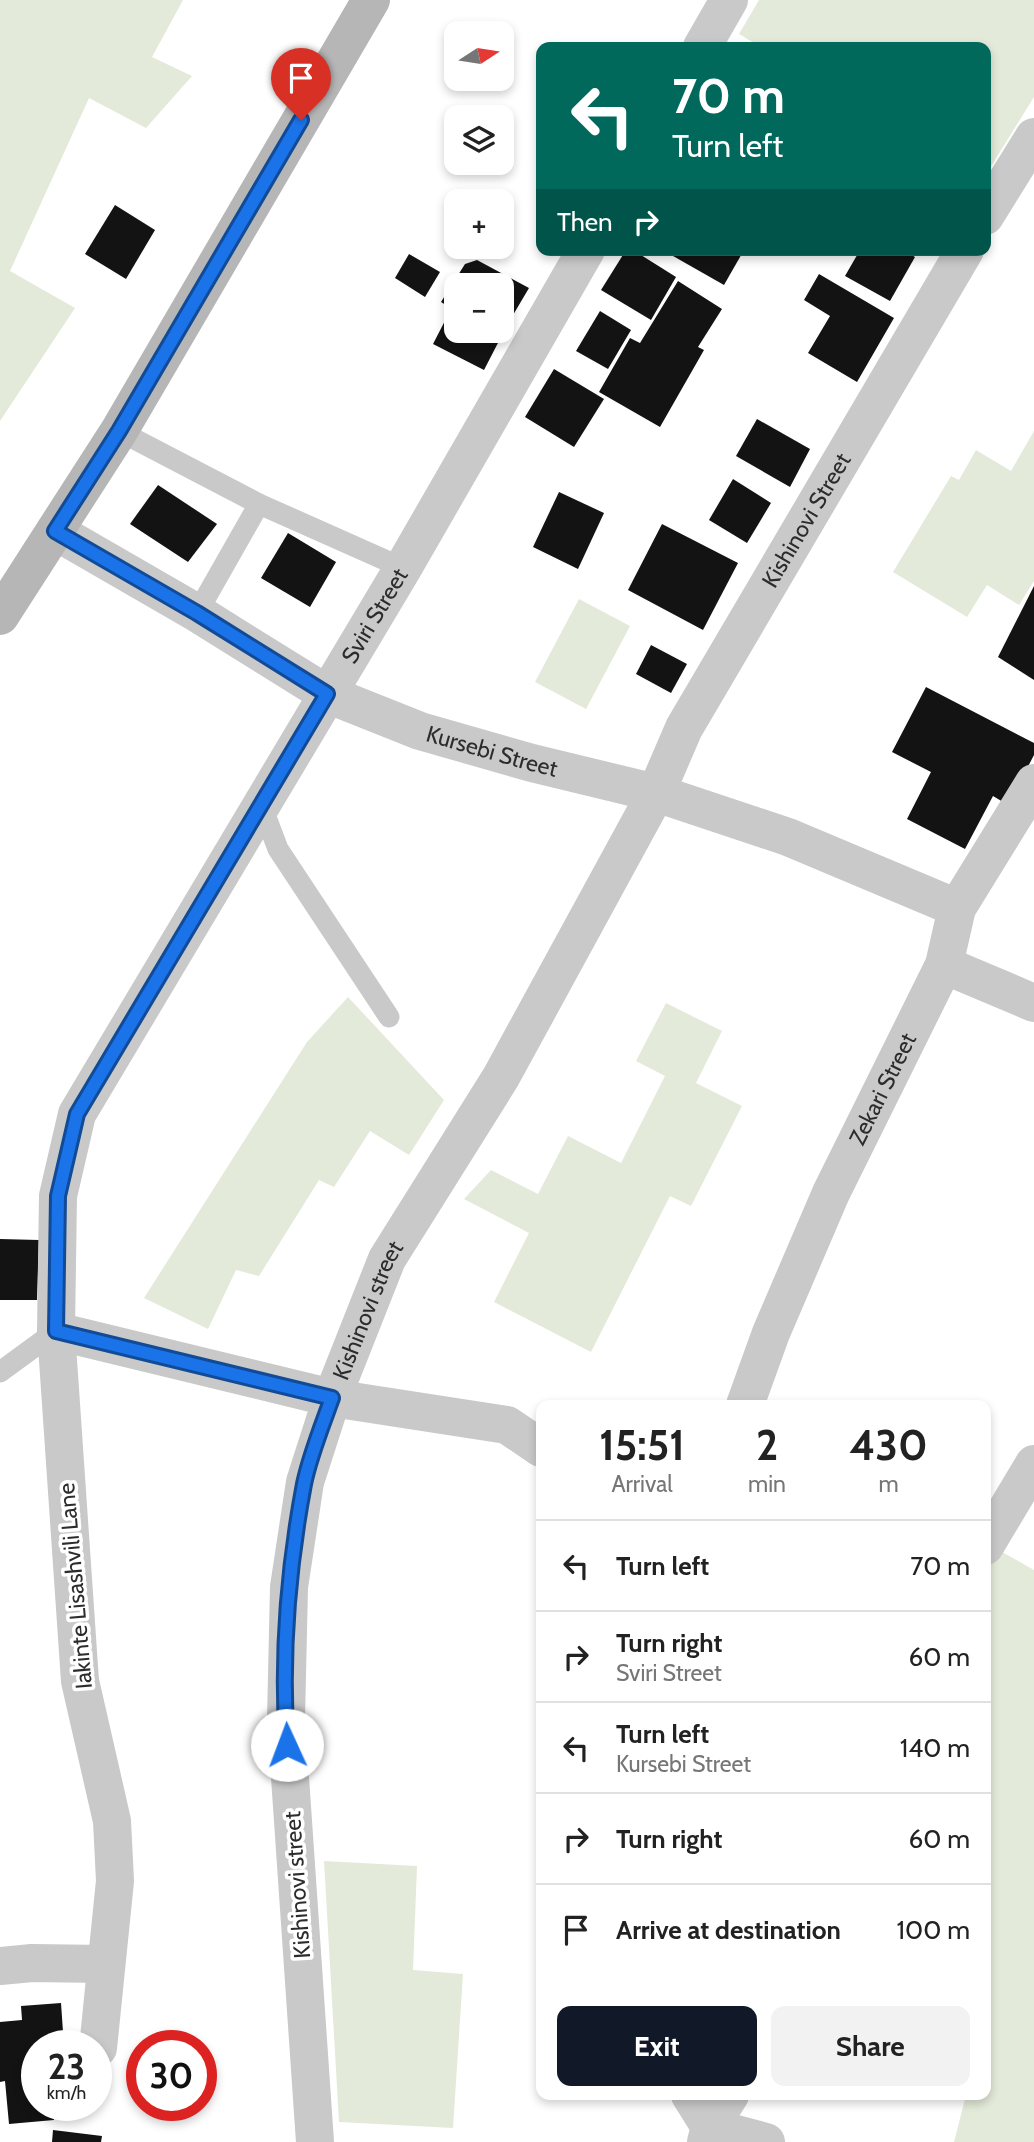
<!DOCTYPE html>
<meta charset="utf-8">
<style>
:root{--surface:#fff;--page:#f2f2f2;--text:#222;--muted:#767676;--line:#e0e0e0;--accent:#111827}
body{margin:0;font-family:Cabin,sans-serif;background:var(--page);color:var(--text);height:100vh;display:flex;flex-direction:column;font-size:26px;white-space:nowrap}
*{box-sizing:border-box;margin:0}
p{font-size:23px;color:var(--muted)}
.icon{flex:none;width:38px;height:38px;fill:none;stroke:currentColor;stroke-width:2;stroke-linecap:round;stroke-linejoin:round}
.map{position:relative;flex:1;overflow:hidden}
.panel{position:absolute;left:536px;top:1400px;width:455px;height:700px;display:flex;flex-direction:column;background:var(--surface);border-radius:14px;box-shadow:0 4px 10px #0003}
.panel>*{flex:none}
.hud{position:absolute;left:536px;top:42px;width:455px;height:214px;border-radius:14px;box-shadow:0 4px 10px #0003;background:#00695c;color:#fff;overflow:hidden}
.needle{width:46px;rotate:78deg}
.buttons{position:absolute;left:444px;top:21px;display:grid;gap:14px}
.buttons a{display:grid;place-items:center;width:70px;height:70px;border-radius:14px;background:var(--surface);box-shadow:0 4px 10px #0003;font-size:35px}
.speed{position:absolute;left:21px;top:2030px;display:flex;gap:14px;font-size:35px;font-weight:700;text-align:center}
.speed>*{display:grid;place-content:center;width:91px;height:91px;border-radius:50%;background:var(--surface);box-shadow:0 4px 10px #0003;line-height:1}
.speed small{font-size:18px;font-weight:400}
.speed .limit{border:10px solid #d22;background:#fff;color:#111}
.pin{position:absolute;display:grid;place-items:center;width:60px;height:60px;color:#fff;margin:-72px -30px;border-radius:50% 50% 50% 0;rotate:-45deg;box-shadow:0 0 7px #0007}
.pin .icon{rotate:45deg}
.me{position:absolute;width:77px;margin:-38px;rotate:358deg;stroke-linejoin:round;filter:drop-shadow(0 0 5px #0008)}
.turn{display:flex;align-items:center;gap:24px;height:147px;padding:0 21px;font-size:32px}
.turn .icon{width:91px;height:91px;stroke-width:2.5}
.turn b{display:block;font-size:49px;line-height:60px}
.then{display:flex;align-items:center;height:66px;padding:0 21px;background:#0003;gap:14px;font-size:26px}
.eta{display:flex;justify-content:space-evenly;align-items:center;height:119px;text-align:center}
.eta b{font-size:42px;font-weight:800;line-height:49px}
.button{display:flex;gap:14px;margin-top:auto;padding:14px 21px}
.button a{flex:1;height:80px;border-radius:14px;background:var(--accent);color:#fff;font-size:28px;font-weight:800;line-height:80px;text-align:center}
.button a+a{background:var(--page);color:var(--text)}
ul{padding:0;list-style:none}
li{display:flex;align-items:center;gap:21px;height:91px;padding:0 21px;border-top:2px solid var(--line)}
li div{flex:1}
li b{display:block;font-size:26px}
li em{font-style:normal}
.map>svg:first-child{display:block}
.green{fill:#e3ead9}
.building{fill:#131313}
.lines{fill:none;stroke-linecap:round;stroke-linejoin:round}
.lane{stroke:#c9c9c9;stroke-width:21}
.street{stroke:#c9c9c9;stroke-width:38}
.secondary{stroke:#b6b6b6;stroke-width:38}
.route-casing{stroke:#114b97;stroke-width:18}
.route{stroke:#1a73e8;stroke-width:12}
.labels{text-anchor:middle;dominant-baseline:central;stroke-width:7;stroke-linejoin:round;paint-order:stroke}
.street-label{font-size:23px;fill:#2c2c2c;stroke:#fff}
</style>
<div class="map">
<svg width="1034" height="2142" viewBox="0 0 1034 2142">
<rect width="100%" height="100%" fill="#fff"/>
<!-- green -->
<g class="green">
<path d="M0 0H183L152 57 192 76 146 128 89 98 10 271 75 308 0 421Z"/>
<path d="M759 0H1034V97L985 176V47H761L739 34Z"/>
<path d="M1034 431V581L1019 605 987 585 967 617 893 572 951 476 959 480 976 450 1011 471Z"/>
<path d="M579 599 630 626 586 709 535 682Z"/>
<path d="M348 997 444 1100 409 1155 370 1131 334 1187 319 1180 259 1276 236 1270 208 1329 144 1298 307 1042Z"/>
<path d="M666 1003 722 1031 696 1083 742 1106 691 1206 670 1196 591 1352 494 1302 529 1233 464 1199 491 1170 538 1194 568 1136 621 1163 665 1076 636 1061Z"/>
<path d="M995 1548 1034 1570V2142H954L966 2095H985V1575Z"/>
<path d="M324 1861 417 1866 413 1970 463 1974 453 2128 339 2122Z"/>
</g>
<!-- building -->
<g class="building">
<path d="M115 205 155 230 126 279 85 254Z"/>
<path d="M626 250H633L676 277 651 320 601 290Z"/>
<path d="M667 250H744L724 285 666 252Z"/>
<path d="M860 250H903L915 257 890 301 845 276Z"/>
<path d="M409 254 440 272 425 297 395 278Z"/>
<path d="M477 260 529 288 500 337 489 331H502V285H457V312L441 302 465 264Z"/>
<path d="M819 274 894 318 857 382 808 353 830 316 804 300Z"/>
<path d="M678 281 722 309 698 347 704 350 660 427 599 392 630 338 640 343Z"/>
<path d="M600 311 631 330 608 369 576 351Z"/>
<path d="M449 313 457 317V331H483L500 339 484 370 433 344Z"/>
<path d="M554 369 604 399 574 447 525 417Z"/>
<path d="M757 419 810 449 790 487 736 456Z"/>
<path d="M733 479 771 503 747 543 709 520Z"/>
<path d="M158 485 217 524 188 562 130 524Z"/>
<path d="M559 492 604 513 578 569 533 547Z"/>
<path d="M662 524 738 563 703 630 628 590Z"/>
<path d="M288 533 336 562 310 607 261 578Z"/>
<path d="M1034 586V680L998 657Z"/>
<path d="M651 645 687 664 671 693 636 674Z"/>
<path d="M926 687 1034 743V755L1008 805 993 796 965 849 907 819 931 772 892 752Z"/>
<path d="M0 1239 39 1240 37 1300H0Z"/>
<path d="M61 2003 64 2046H37V2105H53L54 2120 9 2124 5 2081 0 2082V2022L22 2020 21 2006Z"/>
<path d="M53 2130 102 2136 101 2142H52Z"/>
</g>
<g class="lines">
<!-- lane -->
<g class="lane">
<path d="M119 431 259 504 403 568"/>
<path d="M197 613 259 504"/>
<path d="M261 804 278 849 389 1017"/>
<path d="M0 1372 56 1331"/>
</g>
<!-- street -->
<g class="street">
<path d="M702 47 729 0"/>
<path d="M985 216 1034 137"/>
<path id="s1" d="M55 531 197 613 327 694 420 731 532 763 656 793 788 837 957 908"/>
<path d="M944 965 1034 1003"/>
<path d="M56 1331 332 1398 507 1425 541 1448"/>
<path id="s2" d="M745 1405 771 1333 831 1193 944 965 957 908 1034 783"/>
<path d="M985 1546 1034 1464"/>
<path d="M0 1966 32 1963 105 1964"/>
<path id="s3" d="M98 2048 115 1881 112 1821 80 1681 56 1331 58 1196 77 1114 403 568 586 250"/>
<path d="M690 2095 710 2127 766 2142"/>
<path id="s4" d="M315 2142 286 1719 289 1587 305 1482 332 1398 387 1259 501 1077 656 793 684 728 965 250"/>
<path d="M706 2142 710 2127 730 2095"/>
</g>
<!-- secondary -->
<path class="secondary" d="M0 616 119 431 371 0"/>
</g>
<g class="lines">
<defs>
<path id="route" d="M287 1745C281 1659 288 1569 304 1484 310 1455 322 1426 332 1398L56 1331 58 1196 77 1114 327 694 197 613 55 531 119 431 301 120"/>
</defs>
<!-- route casing -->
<use href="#route" class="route-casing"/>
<!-- route -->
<use href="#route" class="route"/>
</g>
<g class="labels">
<!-- street labels -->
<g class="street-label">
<text stroke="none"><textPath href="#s4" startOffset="1750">Kishinovi Street</textPath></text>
<text stroke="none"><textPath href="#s3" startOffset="1522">Sviri Street</textPath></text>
<text stroke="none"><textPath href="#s1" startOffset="492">Kursebi Street</textPath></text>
<text stroke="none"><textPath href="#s2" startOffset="345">Zekari Street</textPath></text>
<text stroke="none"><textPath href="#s4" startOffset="845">Kishinovi street</textPath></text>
<text transform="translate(75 1586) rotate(-95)">Iakinte Lisashvili Lane</text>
<text transform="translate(297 1885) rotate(-94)">Kishinovi street</text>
</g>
</g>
</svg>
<div class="buttons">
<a><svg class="needle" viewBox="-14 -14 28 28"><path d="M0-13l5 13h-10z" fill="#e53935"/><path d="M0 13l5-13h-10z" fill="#767676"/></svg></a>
<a><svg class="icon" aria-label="layers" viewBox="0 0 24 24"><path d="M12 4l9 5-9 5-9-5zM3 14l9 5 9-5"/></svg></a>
<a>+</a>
<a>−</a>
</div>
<div class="speed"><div>23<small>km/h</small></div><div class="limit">30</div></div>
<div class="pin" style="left:301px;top:120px;background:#d93025"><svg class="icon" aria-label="arrive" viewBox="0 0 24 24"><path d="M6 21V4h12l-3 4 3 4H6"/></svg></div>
<svg class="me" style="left:287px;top:1745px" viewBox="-20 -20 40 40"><circle r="19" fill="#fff"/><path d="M0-13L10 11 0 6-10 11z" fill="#1a73e8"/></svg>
<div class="hud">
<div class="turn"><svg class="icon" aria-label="left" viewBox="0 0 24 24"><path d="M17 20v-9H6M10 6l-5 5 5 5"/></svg><div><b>70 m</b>Turn left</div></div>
<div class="then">Then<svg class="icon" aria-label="right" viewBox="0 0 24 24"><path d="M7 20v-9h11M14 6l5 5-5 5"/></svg></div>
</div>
<section class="panel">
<div class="eta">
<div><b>15:51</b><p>Arrival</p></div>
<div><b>2</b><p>min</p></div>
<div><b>430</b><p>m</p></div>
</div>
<ul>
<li><svg class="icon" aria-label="left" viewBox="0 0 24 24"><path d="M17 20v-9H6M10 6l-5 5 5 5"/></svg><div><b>Turn left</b></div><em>70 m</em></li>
<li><svg class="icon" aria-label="right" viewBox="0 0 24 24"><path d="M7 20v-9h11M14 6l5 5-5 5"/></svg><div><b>Turn right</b><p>Sviri Street</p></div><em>60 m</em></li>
<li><svg class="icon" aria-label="left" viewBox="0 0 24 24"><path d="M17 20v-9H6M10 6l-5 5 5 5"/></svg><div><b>Turn left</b><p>Kursebi Street</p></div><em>140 m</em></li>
<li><svg class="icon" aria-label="right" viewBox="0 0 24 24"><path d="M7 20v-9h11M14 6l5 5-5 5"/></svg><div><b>Turn right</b></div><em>60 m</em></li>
<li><svg class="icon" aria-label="arrive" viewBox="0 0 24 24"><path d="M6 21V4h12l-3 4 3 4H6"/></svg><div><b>Arrive at destination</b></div><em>100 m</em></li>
</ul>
<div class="button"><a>Exit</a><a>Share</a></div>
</section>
</div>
